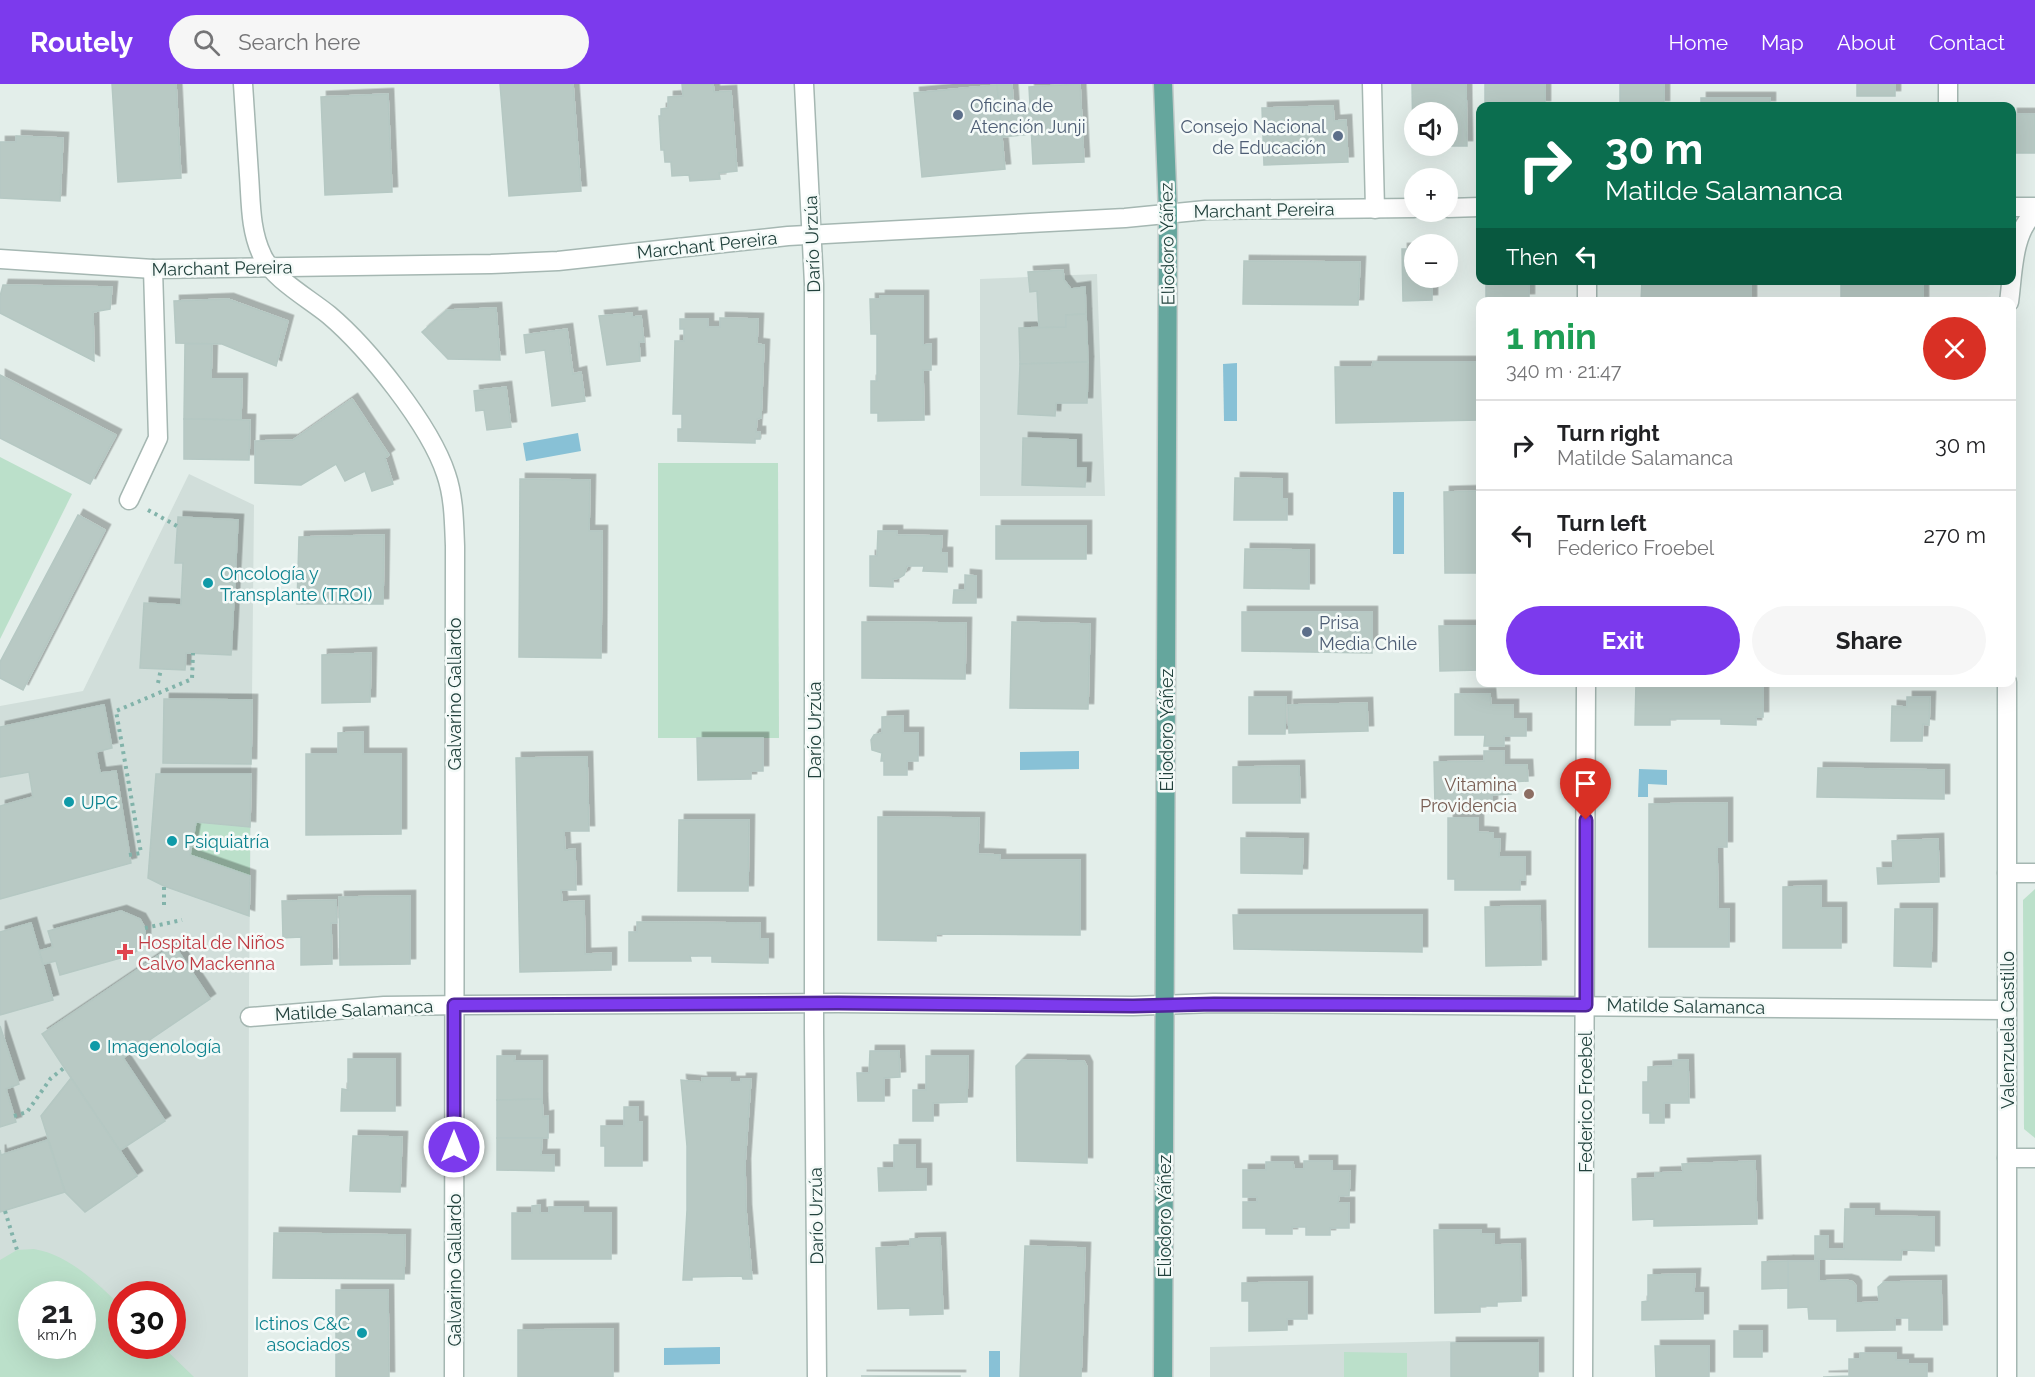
<!DOCTYPE html>
<meta charset="utf-8">
<style>
:root{--surface:#fff;--page:#f6f6f6;--text:#202124;--muted:#757577;--line:#e0e0e0;--accent:#7c3aed}
body{margin:0;font-family:Raleway,sans-serif;background:var(--page);color:var(--text);height:100vh;display:flex;flex-direction:column;font-size:22px;white-space:nowrap}
*{box-sizing:border-box;margin:0}
p{font-size:20px;color:var(--muted)}
.icon{flex:none;width:33px;height:33px;fill:none;stroke:currentColor;stroke-width:2;stroke-linecap:round;stroke-linejoin:round}
.map{position:relative;flex:1;overflow:hidden}
.drawer{position:absolute;left:1476px;top:213px;width:540px;height:390px;display:flex;flex-direction:column;background:var(--surface);border-radius:12px;box-shadow:0 6px 24px #0002}
.drawer>*{flex:none}
.hud{position:absolute;left:1476px;top:18px;width:540px;height:183px;border-radius:12px;box-shadow:0 6px 24px #0002;background:#0b6e4f;color:#fff;overflow:hidden}
.fabs{position:absolute;left:1404px;top:18px;display:grid;gap:12px}
.fabs a{display:grid;place-items:center;width:54px;height:54px;border-radius:50%;background:var(--surface);box-shadow:0 6px 24px #0002;font-size:30px}
.speed{position:absolute;left:18px;top:1197px;display:flex;gap:12px;font-size:30px;font-weight:700;text-align:center}
.speed>*{display:grid;place-content:center;width:78px;height:78px;border-radius:50%;background:var(--surface);box-shadow:0 6px 24px #0002;line-height:1}
.speed small{font-size:15px;font-weight:400}
.speed .limit{border:9px solid #d22;background:#fff;color:#111}
.pin{position:absolute;display:grid;place-items:center;width:51px;height:51px;color:#fff;margin:-62px -26px;border-radius:50% 50% 50% 0;rotate:-45deg;box-shadow:0 0 6px #0007}
.pin .icon{rotate:45deg}
.me{position:absolute;width:66px;margin:-33px;rotate:0deg;stroke-linejoin:round;filter:drop-shadow(0 0 4px #0008)}
.turn{display:flex;align-items:center;gap:21px;height:126px;padding:0 30px;font-size:27px}
.turn .icon{width:78px;height:78px;stroke-width:2.5}
.turn b{display:block;font-size:42px;line-height:51px}
.then{display:flex;align-items:center;height:57px;padding:0 30px;background:#0003;gap:12px;font-size:22px}
.round{display:grid;place-items:center;flex:none;width:63px;height:63px;border-radius:32px;background:var(--page)}
.head{display:flex;align-items:center;justify-content:space-between;height:102px;padding:0 30px}
h1{font-size:36px;font-weight:700;line-height:45px;color:#1e9e55}
.button{display:flex;gap:12px;margin-top:auto;padding:12px 30px}
.button a{flex:1;height:69px;border-radius:36px;background:var(--accent);color:#fff;font-size:24px;font-weight:700;line-height:69px;text-align:center}
.button a+a{background:var(--page);color:var(--text)}
ul{padding:0;list-style:none}
li{display:flex;align-items:center;gap:18px;height:90px;padding:0 30px;border-top:2px solid var(--line)}
li div{flex:1}
li b{display:block;font-size:22px}
li em{font-style:normal}
header{display:flex;align-items:center;gap:36px;box-sizing:border-box;height:84px;padding:0 30px;background:var(--accent);color:#fff}
header strong{font-size:28px}
nav{display:flex;gap:33px;margin-inline-start:auto;font-size:21px}
.search{width:420px;height:54px;background:var(--page);display:flex;align-items:center;gap:15px;box-sizing:border-box;padding:0 21px;border-radius:33px;color:var(--muted);font-size:22px}
.map>svg:first-child{display:block}
.built{fill:#d1deda;fill-rule:evenodd}
.green{fill:#bbe0ca;fill-rule:evenodd}
.water{fill:#88c1d6}
.building{fill:#b8c9c4;stroke:#b5c8c3;stroke-width:1.5;fill-rule:evenodd;filter:url(#shadow)}
.lines{fill:none;stroke-linecap:round;stroke-linejoin:round}
.minor-casing{stroke:#a5b7b2;stroke-width:21}
.major-casing{stroke:#c1cac8;stroke-width:21}
.path{stroke:#82b3aa;stroke-width:4;stroke-dasharray:3 4.5;stroke-linecap:butt}
.minor{stroke:#fff;stroke-width:18}
.major{stroke:#65a69d;stroke-width:18}
.route-casing{stroke:#51269a;stroke-width:15}
.route{stroke:#7c3aed;stroke-width:10}
.service-dot{fill:#5c6f8a;stroke:#f4faf8;stroke-width:2}
.culture-dot{fill:#0f9aa8;stroke:#f4faf8;stroke-width:2}
.education-dot{fill:#8d6e63;stroke:#f4faf8;stroke-width:2}
.health-dot{fill:#e0444e;stroke:#f4faf8;stroke-width:2}
.labels{text-anchor:middle;dominant-baseline:central;stroke-width:5;stroke-linejoin:round;paint-order:stroke}
.service-label{font-size:18px;fill:#4e5e75;stroke:#f4faf8;text-anchor:start}
.street-label{font-size:18px;fill:#21413c;stroke:#f4faf8}
.culture-label{font-size:18px;fill:#0d838f;stroke:#f4faf8;text-anchor:start}
.education-label{font-size:18px;fill:#785e54;stroke:#f4faf8;text-anchor:end}
.health-label{font-size:18px;fill:#be3a42;stroke:#f4faf8;text-anchor:start}
</style>
<header>
<strong>Routely</strong>
<div class="search"><svg class="icon" aria-label="search" viewBox="0 0 24 24"><circle cx="10" cy="10" r="6"/><path d="M15 15l6 6"/></svg>Search here</div>
<nav><a>Home</a><a>Map</a><a>About</a><a>Contact</a></nav>
</header>
<div class="map">
<svg width="2035" height="1293" viewBox="0 0 2035 1293">
<defs>
<filter id="shadow"><feDropShadow dx="5.5" dy="-5.5" stdDeviation="0" flood-color="#0004"/></filter>
</defs>
<rect width="100%" height="100%" fill="#e3eeea"/>
<!-- built -->
<g class="built">
<path d="M1097 190 1105 412H980V195Z"/>
<path d="M189 390 254 421 249 904 248 1293H0V622L83 607ZM32 1210H82V1262H32ZM122 1210H172V1262H122Z"/>
<path d="M1538 1255V1293H1210V1263Z"/>
</g>
<!-- green -->
<g class="green">
<path d="M0 373 72 410 0 555Z"/>
<path d="M658 379H778L779 654H658Z"/>
<path d="M196 738 250 743V792L190 771Z"/>
<path d="M2035 805V1054L2024 1045 2023 816Z"/>
<path d="M34 1165C69 1171 96 1198 121 1222L122 1262H162L194 1293H0V1176L17 1166ZM82 1210V1262H32V1210Z"/>
<path d="M1344 1268 1407 1269V1293H1344Z"/>
</g>
<!-- water -->
<g class="water">
<path d="M1237 279V337H1224L1223 280Z"/>
<path d="M578 349 581 367 526 377 523 359Z"/>
<rect x="1393" y="408" width="11" height="62"/>
<path d="M1079 667V685L1020 686V668Z"/>
<path d="M1639 685 1667 686V701L1648 700V713H1638Z"/>
<path d="M720 1263V1280L664 1281V1264Z"/>
<rect x="989" y="1267" width="11" height="26"/>
</g>
<!-- building -->
<g class="building">
<path d="M112 0H176L181 94 118 98Z"/>
<path d="M500 0H573L581 107 509 112Z"/>
<path d="M682 0H713L714 8 731 7 737 87 719 89 720 95 690 97 689 91 672 92 671 78H665L664 66H661L659 32H661V25L668 24V13L683 12Z"/>
<path d="M1080 0 1084 78 1033 80 1029 3Z"/>
<path d="M1412 0H1466L1467 62H1413ZM1414 28H1448V62H1414Z"/>
<rect x="1485" y="0" width="60" height="22"/>
<rect x="1620" y="0" width="44" height="22"/>
<rect x="1857" y="0" width="38" height="12"/>
<path d="M997 1 1005 85 922 93 914 9Z"/>
<path d="M997 1H1012L1014 31 1030 29 1032 50 1002 53Z"/>
<path d="M388 10 392 108 325 111 321 13Z"/>
<rect x="1701" y="14" width="69" height="8"/>
<path d="M1333 22 1334 37 1346 36 1348 78 1264 81 1262 24Z"/>
<rect x="2012" y="30" width="23" height="39"/>
<path d="M16 52 63 54 60 117 0 114V58H16Z"/>
<path d="M1402 165H1414V194H1444L1432 195V216L1403 217Z"/>
<path d="M1244 177 1360 178 1358 221 1243 220Z"/>
<path d="M1063 186 1064 196 1071 205 1085 203 1086 230 1066 231V243L1039 244 1037 207 1030 208 1028 188Z"/>
<path d="M1486 196H1529V215L1486 216Z"/>
<path d="M1642 196H1751V218H1641Z"/>
<rect x="1841" y="196" width="82" height="22"/>
<path d="M3 201 112 203 110 225 93 228 94 277 0 229V212Z"/>
<path d="M880 212H923V261L931 260V286H923L924 336 878 337V329H871V297H877V250H871L870 215H880Z"/>
<path d="M228 215 288 237 276 282 222 260 176 259 174 217Z"/>
<path d="M496 224 500 276 448 275 422 248 447 226Z"/>
<path d="M632 229V233L641 232 644 258H639L640 277 607 281 599 232Z"/>
<path d="M1086 230 1088 278 1020 280 1019 244 1066 243V231Z"/>
<path d="M720 234 758 235 757 260 764 261 761 334 757 335 756 348H760V355H755V359L678 357V345H682V330H673L675 257H684V245H680V235H708V243H720Z"/>
<path d="M567 245 573 290 581 288 585 317 552 322 545 266 526 269 524 251Z"/>
<path d="M185 260H212L211 295H242L241 336 184 335Z"/>
<path d="M1088 278 1087 319H1056L1055 332 1018 330 1020 280Z"/>
<path d="M1373 278H1480V336L1336 339 1335 283H1372Z"/>
<path d="M0 291 116 351 90 400 0 354Z"/>
<path d="M506 303 511 343 487 346 484 326 476 327 474 307Z"/>
<path d="M352 315 389 371 385 374 393 400 372 407 365 387 345 397 336 380 301 401 255 399V357L293 356Z"/>
<path d="M184 335 250 336 249 376 184 375Z"/>
<path d="M1023 354 1076 356V384H1086L1085 403 1022 401Z"/>
<path d="M1235 394 1282 395V415H1287V436H1234Z"/>
<path d="M520 395 590 396 589 447H602L601 574 519 573Z"/>
<path d="M1480 407V489H1445L1444 408Z"/>
<path d="M78 431 105 446 23 606 0 594V578Z"/>
<path d="M178 433 238 436 231 571 186 569 185 586 140 584 144 519 181 521 183 479H175Z"/>
<rect x="996" y="442" width="90" height="33"/>
<path d="M878 447H897V451L942 452 941 469H947V488L923 487 924 482H907L904 491 899 494 893 495V503L870 502V472H877Z"/>
<path d="M384 451 383 520H297L299 453Z"/>
<path d="M1245 465 1309 466V505L1244 504Z"/>
<path d="M965 491 976 492V519H953L954 506H965Z"/>
<path d="M1242 528H1372V569L1242 567Z"/>
<path d="M862 538 966 539 965 595 862 594Z"/>
<path d="M1012 538 1090 540 1088 625 1010 624Z"/>
<path d="M1439 542H1480V586L1440 587Z"/>
<path d="M371 569 370 618 322 619V571Z"/>
<path d="M1636 598H1763V633H1756V641L1721 640V635H1670V641H1635Z"/>
<path d="M1455 610H1490L1491 621H1513V635H1526V652H1504V662H1484L1485 651H1455Z"/>
<path d="M1249 613H1286L1285 650H1249Z"/>
<path d="M1907 613H1930L1929 641 1923 640 1922 657H1891L1892 622 1907 623Z"/>
<path d="M164 615 252 616 251 680 163 679Z"/>
<path d="M1367 619 1368 647 1289 649 1288 621Z"/>
<path d="M104 621 112 664 96 668 100 689 116 687 131 779 0 815V722L33 713 29 688 0 693V643Z"/>
<path d="M903 632V649H918V677H907V691H884V677H881L882 669 872 666 871 656 874 651 882 649V633Z"/>
<path d="M363 648V670H401V750L306 751V670H338V649Z"/>
<path d="M697 654H763V687H751V695L698 696Z"/>
<path d="M1484 667H1504V681H1527L1528 697 1511 698V710L1492 711V722L1435 723 1434 678 1484 677Z"/>
<path d="M587 673 589 747H564L565 766 575 765 576 806H561L562 818 584 817 585 870 611 869V886L520 888 516 674Z"/>
<path d="M1299 682 1300 719H1233V683Z"/>
<path d="M1818 684 1944 686V715L1817 713Z"/>
<path d="M156 690H251L250 743 196 738 190 771 250 792 249 832 164 802 148 794Z"/>
<path d="M1727 719V763H1717L1718 825H1729V863H1649V720Z"/>
<path d="M878 733 979 734 978 770 1000 771V776H1080V851L936 850V857L878 856Z"/>
<path d="M1448 734H1478V748L1493 749V755H1500L1499 773H1525V796H1520V806H1455V795H1448Z"/>
<path d="M679 736H749L748 807H678Z"/>
<path d="M1241 754 1303 755 1302 790 1241 789Z"/>
<path d="M1938 755 1939 798 1878 800 1877 784H1893L1892 757Z"/>
<path d="M1821 802V824H1841V864H1783V803Z"/>
<path d="M410 812V880L340 881 339 813Z"/>
<path d="M336 816 337 839H331L332 880 301 881V853L283 854 282 817Z"/>
<path d="M1540 822 1541 881 1486 882 1485 823Z"/>
<path d="M1895 825H1932L1931 883 1894 882Z"/>
<path d="M121 827 140 835 145 844V855L138 866 131 871 60 891 56 877 43 880 39 867 53 863 48 847Z"/>
<path d="M1233 831H1422V868L1234 865Z"/>
<path d="M637 838 760 839V855H768V879L712 878V872H690L691 877H629V848H637Z"/>
<path d="M31 839 53 916 0 931V848Z"/>
<path d="M174 861 210 915 123 974 165 1037 119 1067 42 950Z"/>
<path d="M0 942 19 1000 6 1005 16 1038 0 1043Z"/>
<path d="M870 967H899L900 993 884 994V1017H858L857 989H869Z"/>
<path d="M497 972H515L514 977H542V1015L497 1016Z"/>
<path d="M926 972H968L967 1018 933 1019V1037H913V1006H926Z"/>
<path d="M348 975H395V1027H341L342 1005 348 1006Z"/>
<path d="M1022 976 1084 977 1087 983V1079L1017 1077 1016 982Z"/>
<path d="M1673 976H1688L1689 1019H1664V1039H1650V1029H1643V998H1648V983L1673 982Z"/>
<path d="M71 994 137 1092 85 1128 65 1108 41 1032Z"/>
<path d="M702 994H730V998H741V995H751L745 1080 746 1126 752 1195H743L742 1192 692 1193V1196H683L687 1126V1062L681 996 703 998Z"/>
<path d="M542 1015 543 1033 548 1032V1054H497V1016Z"/>
<path d="M624 1023H638V1038H642V1082H605V1062H601V1042H624Z"/>
<path d="M353 1052 402 1053 400 1108 350 1107Z"/>
<path d="M497 1054H542L541 1071H554V1087L497 1086Z"/>
<path d="M48 1056 65 1108 0 1128V1066L1 1071Z"/>
<path d="M894 1061H915V1085H926V1106L879 1107 878 1084H894Z"/>
<path d="M1304 1077H1332V1087H1350L1349 1112H1339L1338 1119H1349V1144H1330V1151H1306V1143H1292V1150H1266V1144H1243V1118H1257V1113H1243V1086H1266V1078H1293L1294 1085H1304Z"/>
<path d="M1755 1077 1757 1140 1654 1142V1135L1633 1136 1632 1095 1655 1094V1089L1683 1088 1682 1080Z"/>
<path d="M540 1121V1129H549V1123H583V1129H611V1175H512V1129H532V1122Z"/>
<path d="M1845 1125H1874V1132L1934 1133V1167L1902 1166 1901 1176 1815 1175V1152H1828V1165H1844Z"/>
<path d="M1434 1146H1481V1150H1494V1161L1520 1160 1521 1217 1497 1218V1222H1480V1228L1435 1229Z"/>
<path d="M274 1149 405 1151 404 1195 273 1194Z"/>
<path d="M940 1154 943 1230 910 1231V1224L878 1225 876 1164 910 1162V1155Z"/>
<path d="M1025 1162 1085 1164 1081 1293H1020Z"/>
<path d="M1788 1177H1819V1197L1846 1196 1853 1198 1856 1202V1219L1879 1218 1878 1203 1884 1198 1941 1197 1942 1246H1909V1234H1895V1246L1837 1247V1235H1809L1808 1223 1788 1224Z"/>
<path d="M1788 1177V1204L1762 1205V1178Z"/>
<path d="M1695 1190 1694 1209H1703V1235L1642 1236V1218L1648 1217V1191Z"/>
<path d="M1307 1198V1235H1287V1246L1249 1247V1217H1242V1199Z"/>
<path d="M336 1206H388L389 1293H336Z"/>
<path d="M613 1245V1293H518V1246Z"/>
<rect x="1734" y="1247" width="28" height="26"/>
<rect x="1451" y="1259" width="87" height="34"/>
<path d="M1655 1262H1709V1293H1656Z"/>
<path d="M1860 1269H1896V1276H1908V1280H1927V1293H1823L1849 1292V1275H1860Z"/>
<path d="M861 1292H960V1293Z"/>
</g>
<g class="lines">
<defs>
<g id="minor">
<path d="M243 0C245 30 247 60 249 91 251 118 250 146 262 171 272 194 308 214 329 231 368 264 430 341 446 390 454 413 454 438 455 462L454 1293"/>
<path d="M804 0 814 200V947L817 1293"/>
<path d="M1372 0 1375 125"/>
<path d="M1948 0V22"/>
<path d="M2012 123H2035"/>
<path d="M1448 124 1480 123"/>
<path d="M0 175 153 185 491 180 558 177 788 152 1125 134 1206 126 1414 124"/>
<path d="M1587 218V196"/>
<path d="M2009 218C2013 190 2012 148 2035 129"/>
<path d="M129 416 158 354 153 185"/>
<path d="M2007 598V1293"/>
<path d="M2007 789H2035"/>
<path d="M250 933 384 922 467 921 838 919 1133 922 1213 919 2007 926"/>
<path d="M2007 1074H2035"/>
<path d="M1583 1293 1586 598"/>
</g>
<path id="major" d="M1163 1293 1168 129 1163 0"/>
</defs>
<!-- minor casing -->
<use href="#minor" class="minor-casing"/>
<!-- major casing -->
<use href="#major" class="major-casing"/>
<!-- path -->
<g class="path">
<path d="M148 426 177 442"/>
<path d="M158 599 161 585"/>
<path d="M129 771 141 769 116 627 192 595 193 569"/>
<path d="M164 821V802"/>
<path d="M145 844 182 836"/>
<path d="M14 1032 27 1028 51 994 64 984"/>
<path d="M5 1127 17 1166"/>
</g>
<!-- minor -->
<use href="#minor" class="minor"/>
<!-- major -->
<use href="#major" class="major"/>
</g>
<g class="lines">
<defs>
<path id="route" d="M454 1063V921L838 919 1133 922 1214 920 1586 921V736"/>
</defs>
<!-- route casing -->
<use href="#route" class="route-casing"/>
<!-- route -->
<use href="#route" class="route"/>
</g>
<!-- markers -->
<g class="service-dot">
<circle cx="958" cy="31" r="6"/>
<circle cx="1338" cy="52" r="6"/>
<circle cx="1307" cy="548" r="6"/>
</g>
<g class="culture-dot">
<circle cx="208" cy="499" r="6"/>
<circle cx="69" cy="718" r="6"/>
<circle cx="172" cy="757" r="6"/>
<circle cx="95" cy="962" r="6"/>
<circle cx="362" cy="1249" r="6"/>
</g>
<circle class="education-dot" cx="1529" cy="710" r="6"/>
<path class="health-dot" d="M122 859h6v6h6v6h-6v6h-6v-6h-6v-6h6z"/>
<g class="labels">
<!-- service labels -->
<g class="service-label">
<text x="970" y="21">Oficina de<tspan x="970" dy="21">Atención Junji</tspan></text>
<text x="1326" y="42" text-anchor="end">Consejo Nacional<tspan x="1326" dy="21">de Educación</tspan></text>
<text x="1319" y="538">Prisa<tspan x="1319" dy="21">Media Chile</tspan></text>
</g>
<!-- street labels -->
<g class="street-label">
<text transform="translate(1264 126) rotate(-1)">Marchant Pereira</text>
<text transform="translate(812 160) rotate(-92)">Darío Urzúa</text>
<text transform="translate(1167 160) rotate(-91)">Eliodoro Yáñez</text>
<text transform="translate(707 161) rotate(-6)">Marchant Pereira</text>
<text transform="translate(222 184) rotate(-1)">Marchant Pereira</text>
<text transform="translate(454 610) rotate(-90)">Galvarino Gallardo</text>
<text transform="translate(814 646) rotate(-90)">Darío Urzúa</text>
<text transform="translate(1166 646) rotate(-90)">Eliodoro Yáñez</text>
<text transform="translate(1686 922) rotate(1)">Matilde Salamanca</text>
<text transform="translate(354 926) rotate(-3)">Matilde Salamanca</text>
<text transform="translate(2007 946) rotate(-90)">Valenzuela Castillo</text>
<text transform="translate(1585 1018) rotate(-90)">Federico Froebel</text>
<text transform="translate(816 1132) rotate(-91)">Darío Urzúa</text>
<text transform="translate(1164 1132) rotate(-90)">Eliodoro Yáñez</text>
<text transform="translate(454 1186) rotate(-90)">Galvarino Gallardo</text>
</g>
<!-- culture labels -->
<g class="culture-label">
<text x="220" y="489">Oncología y<tspan x="220" dy="21">Transplante (TROI)</tspan></text>
<text x="81" y="718">UPC</text>
<text x="184" y="757">Psiquiatría</text>
<text x="107" y="962">Imagenología</text>
<text x="350" y="1239" text-anchor="end">Ictinos C&amp;C<tspan x="350" dy="21">asociados</tspan></text>
</g>
<!-- education labels -->
<g class="education-label">
<text x="1517" y="700">Vitamina<tspan x="1517" dy="21">Providencia</tspan></text>
</g>
<!-- health labels -->
<g class="health-label">
<text x="138" y="858">Hospital de Niños<tspan x="138" dy="21">Calvo Mackenna</tspan></text>
</g>
</g>
</svg>
<div class="fabs">
<a><svg class="icon" aria-label="sound" viewBox="0 0 24 24"><path d="M4 9h4l5-4v14l-5-4H4zM17 9q2 3 0 6"/></svg></a>
<a>+</a>
<a>−</a>
</div>
<div class="speed"><div>21<small>km/h</small></div><div class="limit">30</div></div>
<div class="pin" style="left:1586px;top:736px;background:#d93025"><svg class="icon" aria-label="arrive" viewBox="0 0 24 24"><path d="M6 21V4h12l-3 4 3 4H6"/></svg></div>
<svg class="me" style="left:454px;top:1063px" viewBox="-20 -20 40 40"><circle r="17" fill="#7c3aed" stroke="#fff" stroke-width="3"/><path d="M0-11L8 9 0 5-8 9z" fill="#fff"/></svg>
<div class="hud">
<div class="turn"><svg class="icon" aria-label="right" viewBox="0 0 24 24"><path d="M7 20v-9h11M14 6l5 5-5 5"/></svg><div><b>30 m</b>Matilde Salamanca</div></div>
<div class="then">Then<svg class="icon" aria-label="left" viewBox="0 0 24 24"><path d="M17 20v-9H6M10 6l-5 5 5 5"/></svg></div>
</div>
<section class="drawer">
<div class="head"><div><h1>1 min</h1><p>340 m · 21:47</p></div><a class="round" style="background:#d93025;color:#fff"><svg class="icon" aria-label="close" viewBox="0 0 24 24"><path d="M6 6l12 12M18 6L6 18"/></svg></a></div>
<ul>
<li><svg class="icon" aria-label="right" viewBox="0 0 24 24"><path d="M7 20v-9h11M14 6l5 5-5 5"/></svg><div><b>Turn right</b><p>Matilde Salamanca</p></div><em>30 m</em></li>
<li><svg class="icon" aria-label="left" viewBox="0 0 24 24"><path d="M17 20v-9H6M10 6l-5 5 5 5"/></svg><div><b>Turn left</b><p>Federico Froebel</p></div><em>270 m</em></li>
</ul>
<div class="button"><a>Exit</a><a>Share</a></div>
</section>
</div>
